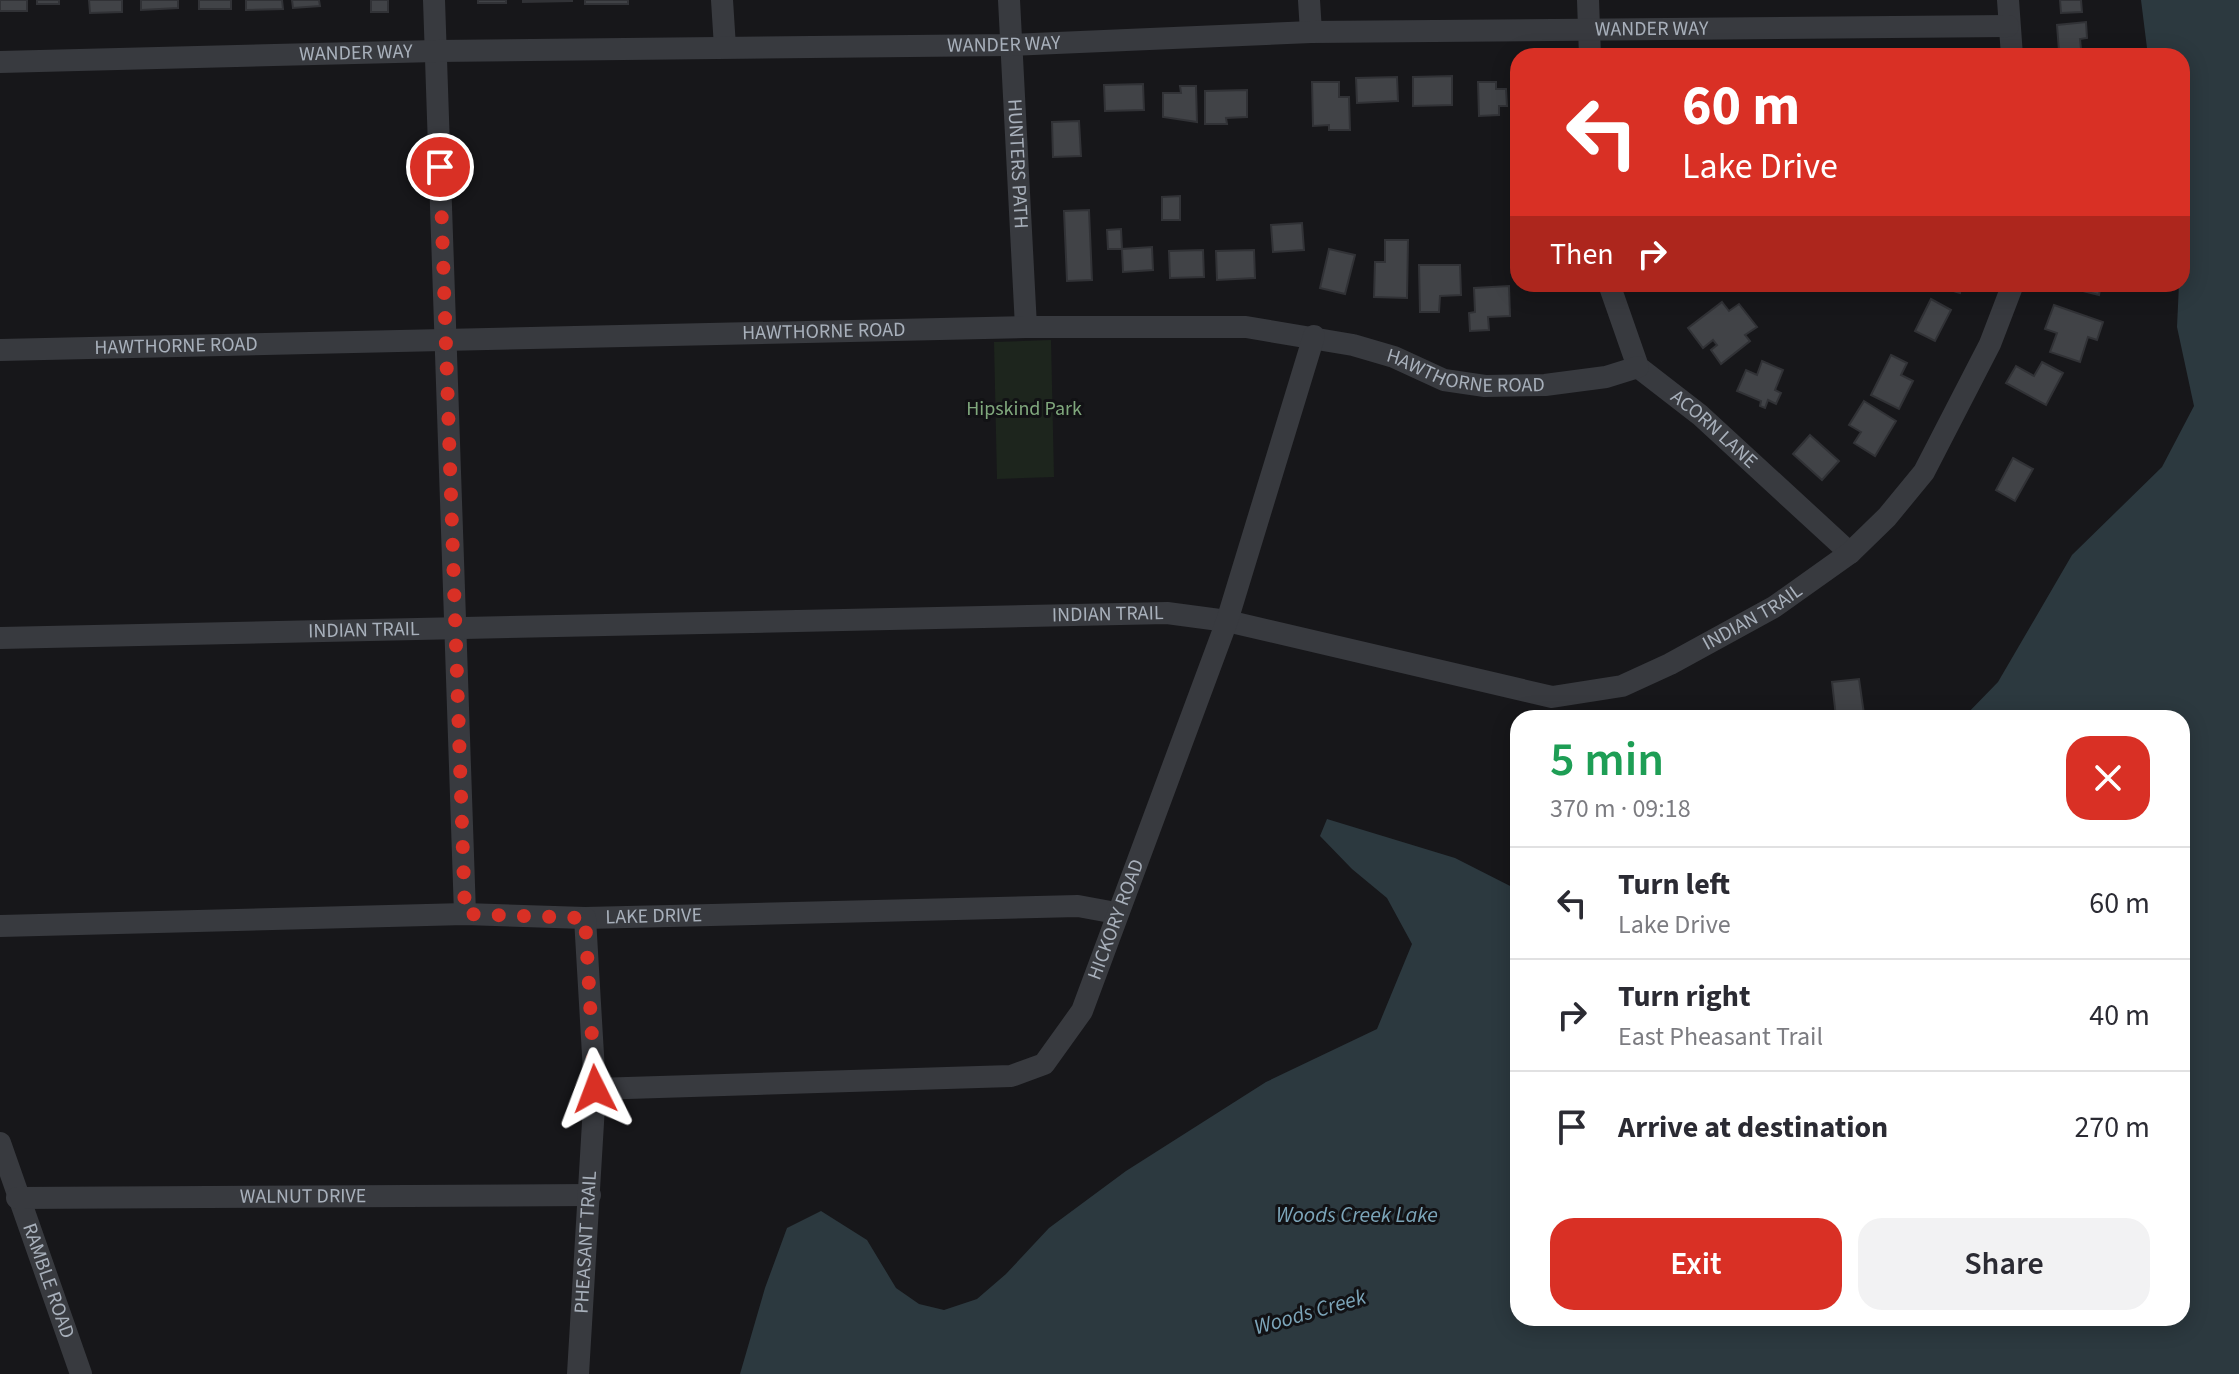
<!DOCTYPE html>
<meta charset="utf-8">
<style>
:root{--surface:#fff;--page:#f2f2f3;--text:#2b2b33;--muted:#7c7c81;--line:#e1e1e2;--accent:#d93025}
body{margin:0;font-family:"Source Sans 3",sans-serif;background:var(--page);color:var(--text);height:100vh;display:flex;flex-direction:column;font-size:30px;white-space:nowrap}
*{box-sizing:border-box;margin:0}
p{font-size:26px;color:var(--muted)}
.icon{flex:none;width:44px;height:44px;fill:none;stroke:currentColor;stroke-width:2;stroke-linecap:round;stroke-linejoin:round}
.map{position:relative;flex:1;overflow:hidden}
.details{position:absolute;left:1510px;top:710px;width:680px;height:616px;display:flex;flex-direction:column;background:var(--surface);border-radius:24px;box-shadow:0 4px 20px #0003}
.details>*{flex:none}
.banner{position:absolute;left:1510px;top:48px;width:680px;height:244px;border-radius:24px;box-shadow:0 4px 20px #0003;background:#d93025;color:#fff;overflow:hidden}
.pin{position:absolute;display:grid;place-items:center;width:68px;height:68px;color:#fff;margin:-34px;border:4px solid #fff;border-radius:50%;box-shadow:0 2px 8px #0007}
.me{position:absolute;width:88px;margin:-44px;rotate:357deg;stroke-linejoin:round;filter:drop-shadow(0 0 6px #0008)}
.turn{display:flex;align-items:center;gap:28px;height:168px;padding:0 40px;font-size:36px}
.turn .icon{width:104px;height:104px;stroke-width:2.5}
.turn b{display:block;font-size:56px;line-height:68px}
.then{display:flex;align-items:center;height:76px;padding:0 40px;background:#0003;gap:16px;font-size:30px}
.round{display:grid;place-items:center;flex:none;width:84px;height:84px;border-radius:24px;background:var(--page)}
.headline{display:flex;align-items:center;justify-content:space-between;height:136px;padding:0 40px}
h1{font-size:48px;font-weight:600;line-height:60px;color:#1e9e55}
.action{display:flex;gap:16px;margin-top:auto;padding:16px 40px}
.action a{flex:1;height:92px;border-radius:24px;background:var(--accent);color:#fff;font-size:32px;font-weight:600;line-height:92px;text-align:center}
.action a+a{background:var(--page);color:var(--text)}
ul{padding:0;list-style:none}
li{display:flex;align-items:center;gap:24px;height:112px;padding:0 40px;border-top:2px solid var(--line)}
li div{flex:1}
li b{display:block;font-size:30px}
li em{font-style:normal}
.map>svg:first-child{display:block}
.green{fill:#1d251d}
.water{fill:#2c393f}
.building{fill:#414347;stroke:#313236;stroke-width:2}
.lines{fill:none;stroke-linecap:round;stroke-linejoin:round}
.minor{stroke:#383a3f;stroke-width:22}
.route{stroke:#d93025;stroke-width:14;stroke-dasharray:0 25.2}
.labels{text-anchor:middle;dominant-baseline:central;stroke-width:6;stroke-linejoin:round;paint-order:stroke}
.street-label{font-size:20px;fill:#a8b0bb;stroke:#121215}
.park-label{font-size:20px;fill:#80a87d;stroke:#121215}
.water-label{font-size:22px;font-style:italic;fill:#7ca5b9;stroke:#121215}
</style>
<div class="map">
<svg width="2239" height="1374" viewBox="0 0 2239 1374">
<rect width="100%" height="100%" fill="#17171a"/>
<!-- green -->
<path class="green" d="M1051 340 1054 477 997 479 994 342Z"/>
<!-- water -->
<path class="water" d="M2141 0H2239V1374H740L765 1288 787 1228 821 1211 867 1240 896 1288 919 1304 944 1310 977 1299 1006 1274 1049 1228 1126 1171 1266 1082 1377 1029 1412 944 1387 898 1352 869 1320 836 1327 819 1455 858 1518 890V1318H2182V718H1963L1998 682 2072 555 2162 467 2194 406 2177 327 2179 284H2182V56H2148Z"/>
<!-- building -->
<g class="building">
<rect x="0" y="0" width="27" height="11"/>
<rect x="37" y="0" width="22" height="4"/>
<path d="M89 0H122V12L90 13Z"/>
<path d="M141 0H178V8L141 10Z"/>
<rect x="199" y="0" width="32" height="9"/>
<path d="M246 0H282L283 9 246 10Z"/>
<path d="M292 0H319L320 6 293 8Z"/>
<rect x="371" y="0" width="17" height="12"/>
<rect x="478" y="0" width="28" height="3"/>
<path d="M523 0H572V1L523 2Z"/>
<rect x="585" y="0" width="43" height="4"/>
<path d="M2060 0H2081L2082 12 2061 13Z"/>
<path d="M2086 22 2087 38 2080 39 2081 49 2059 51 2057 25Z"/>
<path d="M1452 76V105L1413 106V77Z"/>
<path d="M1397 77 1398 101 1357 103 1356 78Z"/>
<path d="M1312 82H1339V97H1349L1350 130H1329V125L1313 126Z"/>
<path d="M1478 82H1496V89H1506L1507 106H1499V115L1479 116Z"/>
<path d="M1143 84 1144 110 1105 111 1104 85Z"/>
<path d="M1180 86H1196L1197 122 1163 117V93H1181Z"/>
<path d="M1247 90V117L1226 118 1227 124H1205V91Z"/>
<path d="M1079 121 1081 156 1053 157 1052 122Z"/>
<path d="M1180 196V220H1162V197Z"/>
<path d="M1089 210 1092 280 1067 281 1064 211Z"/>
<path d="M1302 223 1304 250 1273 252 1271 225Z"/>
<path d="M1121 229 1122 249H1108L1107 230Z"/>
<path d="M1385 240H1408L1407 298 1374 297 1375 262H1385Z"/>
<path d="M1152 247 1153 270 1123 272 1122 249Z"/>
<path d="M1329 249 1355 255 1345 294 1320 288Z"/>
<path d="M1203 250 1204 277 1170 278 1169 251Z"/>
<path d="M1254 250 1255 278 1217 280 1216 251Z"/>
<path d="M1419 265H1460L1461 295 1440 296 1439 312H1420Z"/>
<path d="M1695 284H1712L1713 285 1697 290Z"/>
<path d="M1930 284H1962L1960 293Z"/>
<path d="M2072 284H2101L2099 295 2071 288Z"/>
<path d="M1509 286 1510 316 1488 317 1489 330 1470 331 1469 313 1475 312 1474 288Z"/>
<path d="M1931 299 1951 310 1935 341 1915 331Z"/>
<path d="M1722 302 1729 311 1739 304 1757 327 1745 335 1750 341 1721 364 1711 350 1717 345 1713 340 1703 348 1688 328Z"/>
<path d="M2054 305 2103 322 2097 340 2088 337 2080 362 2050 352 2057 333 2045 329Z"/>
<path d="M1891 355 1907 363 1901 375 1913 381 1899 409 1871 395Z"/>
<path d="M1762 361 1783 370 1775 390 1781 393 1776 404 1768 400 1765 408 1760 406 1761 401 1737 391 1746 370 1757 375Z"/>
<path d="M2042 362 2063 373 2046 405 2006 383 2016 366 2034 376Z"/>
<path d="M1864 401 1896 421 1875 456 1854 443 1861 432 1849 425Z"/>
<path d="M1810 435 1839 461 1822 480 1793 454Z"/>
<path d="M2013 458 2033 469 2015 501 1996 490Z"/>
<path d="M1859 679 1864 714 1836 717 1832 682Z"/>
</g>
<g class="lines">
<!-- minor -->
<g class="minor">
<path d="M434 0 465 914"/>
<path d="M722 0 725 47"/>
<path id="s1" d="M1009 0 1026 327"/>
<path d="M1309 0 1311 32"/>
<path d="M1588 0 1590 56"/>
<path d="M2008 0 2012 56"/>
<path id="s2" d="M0 62 436 51 1010 45 1311 32 2008 26"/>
<path id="s3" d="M1609 284 1638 367 1700 415 1850 553"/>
<path id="s4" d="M0 350 1026 327H1246L1353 345 1394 357 1444 380 1485 386 1545 385 1606 377 1638 367"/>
<path id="s5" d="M0 638 1167 613 1227 621 1552 697 1622 686 1670 664 1774 607 1850 553 1887 517 1924 472 1990 344 2013 284"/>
<path id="s6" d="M0 926 465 914 585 918 1078 906 1116 913"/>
<path id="s7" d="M595 1089 1011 1076 1044 1064 1082 1011 1227 621 1314 336"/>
<path id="s8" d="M0 1143 81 1374"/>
<path id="s9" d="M17 1198 590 1195"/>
<path id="s10" d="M578 1374 595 1089 585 918"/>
</g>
</g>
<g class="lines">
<!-- route -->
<path class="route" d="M440 167 465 914 585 918 595 1089"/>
</g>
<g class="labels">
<!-- street labels -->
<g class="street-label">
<text stroke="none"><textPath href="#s2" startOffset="1652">WANDER WAY</textPath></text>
<text stroke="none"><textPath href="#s2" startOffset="1004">WANDER WAY</textPath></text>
<text stroke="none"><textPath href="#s2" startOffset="356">WANDER WAY</textPath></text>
<text stroke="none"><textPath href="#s1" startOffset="164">HUNTERS PATH</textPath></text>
<text stroke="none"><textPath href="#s4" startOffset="824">HAWTHORNE ROAD</textPath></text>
<text stroke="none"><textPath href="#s4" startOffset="176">HAWTHORNE ROAD</textPath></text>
<text stroke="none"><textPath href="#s4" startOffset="1472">HAWTHORNE ROAD</textPath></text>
<text stroke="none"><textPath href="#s3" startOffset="186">ACORN LANE</textPath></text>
<text stroke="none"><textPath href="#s5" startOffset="1108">INDIAN TRAIL</textPath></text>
<text stroke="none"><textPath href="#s5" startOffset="1780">INDIAN TRAIL</textPath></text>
<text stroke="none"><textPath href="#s5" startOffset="364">INDIAN TRAIL</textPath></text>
<text stroke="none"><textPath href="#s6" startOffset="654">LAKE DRIVE</textPath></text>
<text stroke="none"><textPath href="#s7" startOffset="614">HICKORY ROAD</textPath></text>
<text stroke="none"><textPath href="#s9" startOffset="286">WALNUT DRIVE</textPath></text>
<text stroke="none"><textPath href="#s10" startOffset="132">PHEASANT TRAIL</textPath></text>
<text stroke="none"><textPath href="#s8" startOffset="146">RAMBLE ROAD</textPath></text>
</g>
<!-- park labels -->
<g class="park-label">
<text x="1024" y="409">Hipskind Park</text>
</g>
<!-- water labels -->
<g class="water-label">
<text x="1357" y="1215">Woods Creek Lake</text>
<text transform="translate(1310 1312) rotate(-16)">Woods Creek</text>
</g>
</g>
</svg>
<div class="pin" style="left:440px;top:167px;background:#d93025"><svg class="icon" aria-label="arrive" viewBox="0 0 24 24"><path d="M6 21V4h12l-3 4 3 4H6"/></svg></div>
<svg class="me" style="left:595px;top:1089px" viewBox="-20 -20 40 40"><path d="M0-17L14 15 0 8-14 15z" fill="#d93025" stroke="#fff" stroke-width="4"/></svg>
<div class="banner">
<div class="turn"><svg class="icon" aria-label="left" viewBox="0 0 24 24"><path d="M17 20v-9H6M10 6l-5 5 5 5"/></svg><div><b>60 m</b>Lake Drive</div></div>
<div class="then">Then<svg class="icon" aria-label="right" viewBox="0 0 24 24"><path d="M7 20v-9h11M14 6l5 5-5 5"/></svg></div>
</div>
<section class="details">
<div class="headline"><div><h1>5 min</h1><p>370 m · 09:18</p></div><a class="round" style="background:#d93025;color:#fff"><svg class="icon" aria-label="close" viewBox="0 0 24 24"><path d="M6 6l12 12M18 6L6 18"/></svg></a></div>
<ul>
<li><svg class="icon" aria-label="left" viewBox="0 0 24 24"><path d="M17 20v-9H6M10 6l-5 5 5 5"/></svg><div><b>Turn left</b><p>Lake Drive</p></div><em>60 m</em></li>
<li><svg class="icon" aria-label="right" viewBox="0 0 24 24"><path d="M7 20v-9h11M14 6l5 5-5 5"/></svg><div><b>Turn right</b><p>East Pheasant Trail</p></div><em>40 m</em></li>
<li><svg class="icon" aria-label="arrive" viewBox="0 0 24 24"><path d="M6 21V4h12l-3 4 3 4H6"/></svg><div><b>Arrive at destination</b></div><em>270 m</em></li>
</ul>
<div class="action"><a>Exit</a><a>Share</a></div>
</section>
</div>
